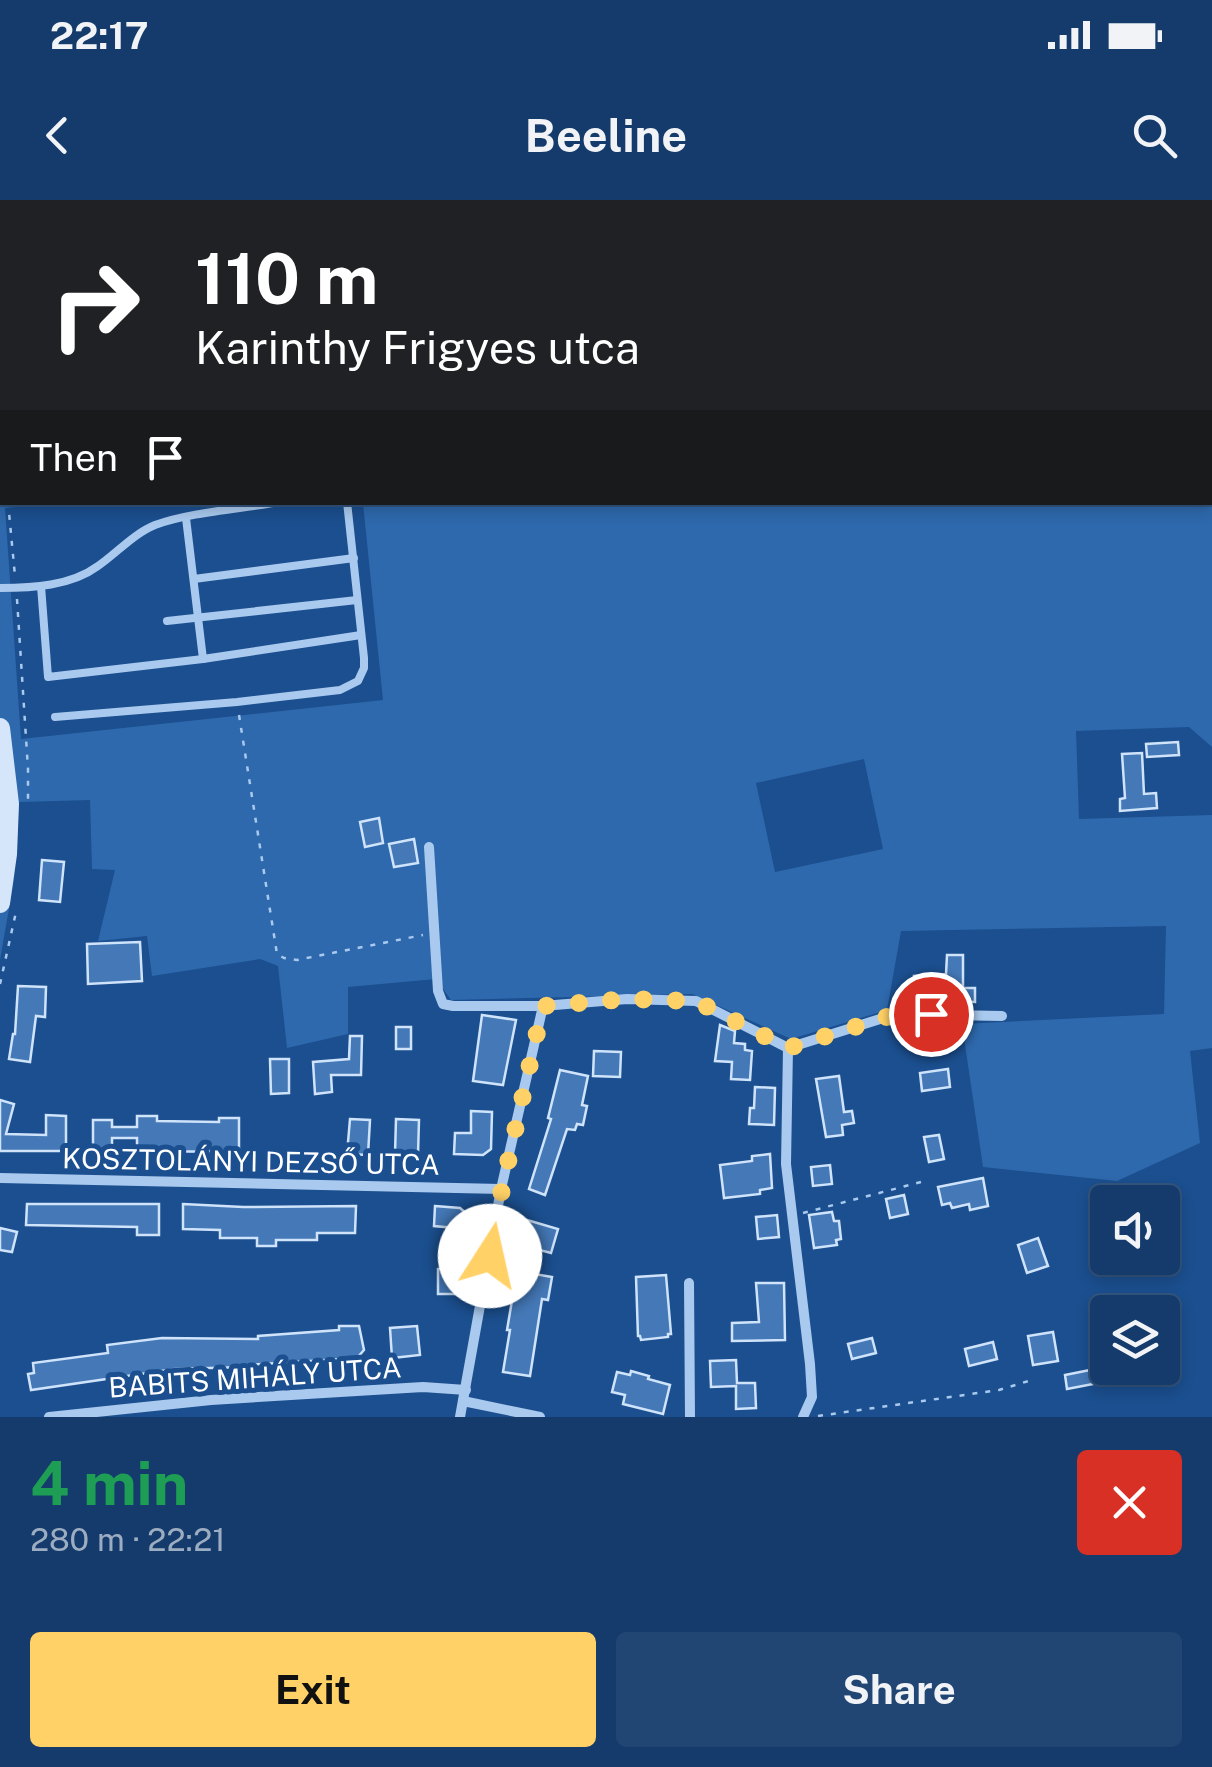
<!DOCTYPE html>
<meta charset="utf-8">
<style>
:root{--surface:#143b6b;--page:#214673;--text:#f1f3f6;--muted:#9dadc1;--line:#33557e;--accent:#ffd166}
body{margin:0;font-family:"Public Sans",sans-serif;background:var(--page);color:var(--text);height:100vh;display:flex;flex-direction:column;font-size:38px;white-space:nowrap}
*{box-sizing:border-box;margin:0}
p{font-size:32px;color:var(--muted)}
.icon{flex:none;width:55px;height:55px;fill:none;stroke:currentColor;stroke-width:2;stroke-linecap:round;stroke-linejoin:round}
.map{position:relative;height:1217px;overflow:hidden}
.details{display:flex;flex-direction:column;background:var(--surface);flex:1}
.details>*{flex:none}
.banner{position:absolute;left:0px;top:0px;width:1212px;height:305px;box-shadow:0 5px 15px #0003,0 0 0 2px var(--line);background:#202124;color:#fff;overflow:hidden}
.buttons{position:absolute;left:1090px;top:985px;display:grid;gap:20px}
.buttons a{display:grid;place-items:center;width:90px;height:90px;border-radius:10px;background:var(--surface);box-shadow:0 5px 15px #0003,0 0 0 2px var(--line);font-size:50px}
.pin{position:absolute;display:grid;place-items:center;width:85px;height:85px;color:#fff;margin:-42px;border:5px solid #fff;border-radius:50%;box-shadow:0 2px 10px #0007}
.me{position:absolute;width:110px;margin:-55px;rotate:10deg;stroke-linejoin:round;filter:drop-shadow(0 0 8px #0008)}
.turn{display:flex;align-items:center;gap:35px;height:210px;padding:0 30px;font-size:45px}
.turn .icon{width:130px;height:130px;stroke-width:2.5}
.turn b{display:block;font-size:70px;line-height:85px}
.then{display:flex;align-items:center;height:95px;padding:0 30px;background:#0003;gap:20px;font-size:38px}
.round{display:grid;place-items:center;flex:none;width:105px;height:105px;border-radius:10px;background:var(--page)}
.overview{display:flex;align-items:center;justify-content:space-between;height:170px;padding:0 30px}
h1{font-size:60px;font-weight:700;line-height:75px;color:#1e9e55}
.cta{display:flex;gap:20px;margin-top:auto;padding:20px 30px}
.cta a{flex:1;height:115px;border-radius:10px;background:var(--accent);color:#111;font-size:40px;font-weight:700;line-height:115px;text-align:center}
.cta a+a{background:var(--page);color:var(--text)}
.status{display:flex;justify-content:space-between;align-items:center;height:70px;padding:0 50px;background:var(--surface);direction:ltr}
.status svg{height:28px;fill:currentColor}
header{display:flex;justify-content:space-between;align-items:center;height:130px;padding:0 30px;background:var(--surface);font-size:45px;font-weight:700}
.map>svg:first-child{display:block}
.green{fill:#2e69ad;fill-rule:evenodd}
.building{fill:#4478b7;stroke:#cfe3fa;stroke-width:2.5}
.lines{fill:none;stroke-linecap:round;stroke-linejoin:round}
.path{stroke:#a9c9ee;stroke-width:2.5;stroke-dasharray:5 8;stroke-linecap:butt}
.lane{stroke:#a9c9ee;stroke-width:8}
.street{stroke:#a9c9ee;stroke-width:10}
.secondary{stroke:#d6e6fa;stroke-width:20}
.route{stroke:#ffd166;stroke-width:18;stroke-dasharray:0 32.4}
.labels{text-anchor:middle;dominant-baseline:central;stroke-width:10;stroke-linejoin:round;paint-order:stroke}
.street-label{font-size:28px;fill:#fff;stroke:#1b4f8f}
</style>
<div class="status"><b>22:17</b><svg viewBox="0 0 49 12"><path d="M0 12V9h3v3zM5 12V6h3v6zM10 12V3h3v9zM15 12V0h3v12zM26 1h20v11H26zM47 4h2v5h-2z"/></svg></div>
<header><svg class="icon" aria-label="back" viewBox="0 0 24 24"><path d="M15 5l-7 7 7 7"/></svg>Beeline<svg class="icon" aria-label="search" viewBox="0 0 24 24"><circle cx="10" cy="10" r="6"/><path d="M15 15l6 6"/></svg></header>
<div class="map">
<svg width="1212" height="1217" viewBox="0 0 1212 1217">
<rect width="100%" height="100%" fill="#1b4f8f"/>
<!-- green -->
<path class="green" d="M0 0H1212V63L1210 64V2H2V302L60 303 5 308 21 539 383 500 363 303 1210 302V262L1212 261V547L1189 527 1076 531 1079 619 1212 615V848L1190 851 1200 943 1117 981 983 967 962 824 1164 814 1166 726 901 731 887 810 791 839 692 794 451 800 436 779 348 787V834L287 848 278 766 260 759 152 776 147 736 98 741 115 670 92 669 90 600 19 602 14 680 0 760ZM864 559 883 649 775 672 756 583Z"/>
<!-- building -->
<g class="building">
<path d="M1178 542 1179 555 1147 557 1146 544Z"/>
<path d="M1142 553 1144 594 1156 593 1157 608 1120 611V599L1125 598 1122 554Z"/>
<path d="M379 618 383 643 365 647 360 622Z"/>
<path d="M414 639 418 663 394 667 389 644Z"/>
<path d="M42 660 64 662 60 702 39 700Z"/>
<path d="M140 742 142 781 88 784 87 744Z"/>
<path d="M947 755H963V788H975V802L946 801V795L915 796 914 776 946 774Z"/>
<path d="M18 786 46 787 45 817 36 816 30 862 9 859 13 834H15Z"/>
<path d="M482 815 516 820 503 885 473 881Z"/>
<path d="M720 825 735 831 734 843 745 844V850L752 851 750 880 731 879 732 862 715 861Z"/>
<rect x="396" y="827" width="15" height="22"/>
<path d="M350 836H362L361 875H331L332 892 315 894 313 862 349 859Z"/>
<path d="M594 851 621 852 620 877 593 876Z"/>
<path d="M270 859H289V893L271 894Z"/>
<path d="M948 869 950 887 922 891 920 873Z"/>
<path d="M560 870 588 876 582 905 587 906 583 925 577 924 575 930 567 929 545 995 529 989 551 919 548 918Z"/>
<path d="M839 876 844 912 852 911 854 923 842 925 843 935 826 937 816 879Z"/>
<path d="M755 887 775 888 774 925 749 924 750 908H754Z"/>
<path d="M0 900 14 904 6 934 46 935V915L66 916V951H0Z"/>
<path d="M471 911 492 912 491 949 483 955 454 954 455 933H471Z"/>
<path d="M137 916H157V921L219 922V918H239V952L137 951V938H112V951H93V920H112V927H137Z"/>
<path d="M350 919 370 920 368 955 347 954Z"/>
<path d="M396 919 419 920 418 955 395 954Z"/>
<path d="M939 935 944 959 929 962 924 937Z"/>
<path d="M770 954 772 988 760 990V994L724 998 720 965 752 961V956Z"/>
<path d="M830 965 832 984 813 986 811 967Z"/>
<path d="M983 978 988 1006 970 1010 969 1004 952 1008 950 1003 942 1005 938 987Z"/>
<path d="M904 995 908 1014 890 1018 886 999Z"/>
<path d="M27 1004H159V1035H137V1027L26 1025Z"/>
<path d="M183 1004 243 1007 356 1006 355 1033H317V1040H276V1046H257V1038H220V1030L183 1029Z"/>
<path d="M435 1006 460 1008 473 1019 472 1044H455V1028L434 1026Z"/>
<path d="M832 1012 834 1021H839L841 1039 836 1040 837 1045 814 1048 809 1015Z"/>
<path d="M777 1015 779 1037 758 1039 756 1017Z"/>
<path d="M527 1020 558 1029 551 1053 521 1045Z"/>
<path d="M0 1028 17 1032 12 1052 0 1050Z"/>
<path d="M1038 1038 1048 1066 1027 1073 1018 1045Z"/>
<path d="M438 1069H460L461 1094H438Z"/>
<path d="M517 1071 552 1077 548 1100 542 1099 530 1176 503 1172 510 1130H507Z"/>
<path d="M666 1075 671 1134H668V1137L641 1140 640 1136H638L636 1077Z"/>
<path d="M756 1083H784L785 1140 732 1141V1123L759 1122Z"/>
<path d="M339 1126H359L364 1150 357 1158 245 1165V1167L175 1169 31 1190 28 1174 34 1173 33 1163 108 1153 107 1145 162 1138 258 1139V1136L339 1130Z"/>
<path d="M417 1126 420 1155 392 1158 390 1128Z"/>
<path d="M1053 1132 1058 1161 1033 1165 1028 1136Z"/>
<path d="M872 1138 876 1153 852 1159 848 1144Z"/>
<path d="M993 1142 997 1159 969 1166 965 1149Z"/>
<path d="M736 1160 737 1183H755L756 1208 736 1209V1186L711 1187 710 1161Z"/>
<path d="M1090 1170 1093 1184 1067 1189 1065 1175Z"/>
<path d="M631 1171 649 1176 648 1179 670 1185 663 1214 623 1204 625 1195 612 1192 617 1172 630 1175Z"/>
</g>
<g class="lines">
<!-- path -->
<g class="path">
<path d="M5 2V0"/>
<path d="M0 38 2 16"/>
<path d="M0 221 2 247"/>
<path d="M8 302 15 376"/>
<path d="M17 399 28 569V600"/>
<path d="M239 515 277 754 284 758 297 760 423 735"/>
<path d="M0 784 16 712"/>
<path d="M803 1013 921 982"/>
<path d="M818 1216 999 1190 1035 1179"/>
</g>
<!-- lane -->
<g class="lane">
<path d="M186 318 203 459"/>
<path d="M194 379 354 358"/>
<path d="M41 386 48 477 203 459 361 435"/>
<path d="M0 388C32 388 71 386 98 366 117 353 133 334 155 325 191 312 241 309 279 302"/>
<path d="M167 421 357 400"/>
<path d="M55 517 237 502 340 490 358 481 364 468V458L347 302"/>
</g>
<!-- street -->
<g class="street">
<path d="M429 647 438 791 443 804 453 806H543"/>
<path d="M788 848 786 964 810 1164 812 1197 803 1217"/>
<path d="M0 978 501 989"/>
<path d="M689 1083 690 1217"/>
<path d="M463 1201 540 1217"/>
<path d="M49 1217 211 1200 423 1187 466 1190"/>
<path d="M460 1217 501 989 543 806 627 799 696 801 788 848 896 814 1002 816"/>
</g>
<!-- secondary -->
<path class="secondary" d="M0 528 9 604 7 654 0 703"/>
</g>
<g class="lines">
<!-- route -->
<path class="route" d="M490 1056 502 989 543 806 627 799 696 801 788 848 896 814H931"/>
</g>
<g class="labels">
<!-- street labels -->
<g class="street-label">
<text transform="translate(251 961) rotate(1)">KOSZTOLÁNYI DEZSŐ UTCA</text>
<text transform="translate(255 1177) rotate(-4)">BABITS MIHÁLY UTCA</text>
</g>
</g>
</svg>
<div class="buttons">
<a><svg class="icon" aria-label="sound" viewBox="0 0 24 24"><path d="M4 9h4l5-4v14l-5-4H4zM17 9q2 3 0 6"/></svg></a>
<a><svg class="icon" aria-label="layers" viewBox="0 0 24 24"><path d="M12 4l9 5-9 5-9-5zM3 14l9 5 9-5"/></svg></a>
</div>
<div class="pin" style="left:931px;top:814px;background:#d93025"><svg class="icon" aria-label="arrive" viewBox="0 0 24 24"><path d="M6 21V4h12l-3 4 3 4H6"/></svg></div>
<svg class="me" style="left:490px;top:1056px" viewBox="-20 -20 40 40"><circle r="19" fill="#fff"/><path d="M0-13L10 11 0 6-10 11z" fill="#ffd166"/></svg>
<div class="banner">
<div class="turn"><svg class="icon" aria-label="right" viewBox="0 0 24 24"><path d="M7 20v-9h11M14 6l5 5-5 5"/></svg><div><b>110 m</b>Karinthy Frigyes utca</div></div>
<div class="then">Then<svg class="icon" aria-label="arrive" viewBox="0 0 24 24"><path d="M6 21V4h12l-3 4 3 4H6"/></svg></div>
</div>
</div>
<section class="details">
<div class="overview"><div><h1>4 min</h1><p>280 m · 22:21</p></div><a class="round" style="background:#d93025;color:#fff"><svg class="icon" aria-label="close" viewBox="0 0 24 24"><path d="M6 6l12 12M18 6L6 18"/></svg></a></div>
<div class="cta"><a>Exit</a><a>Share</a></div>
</section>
